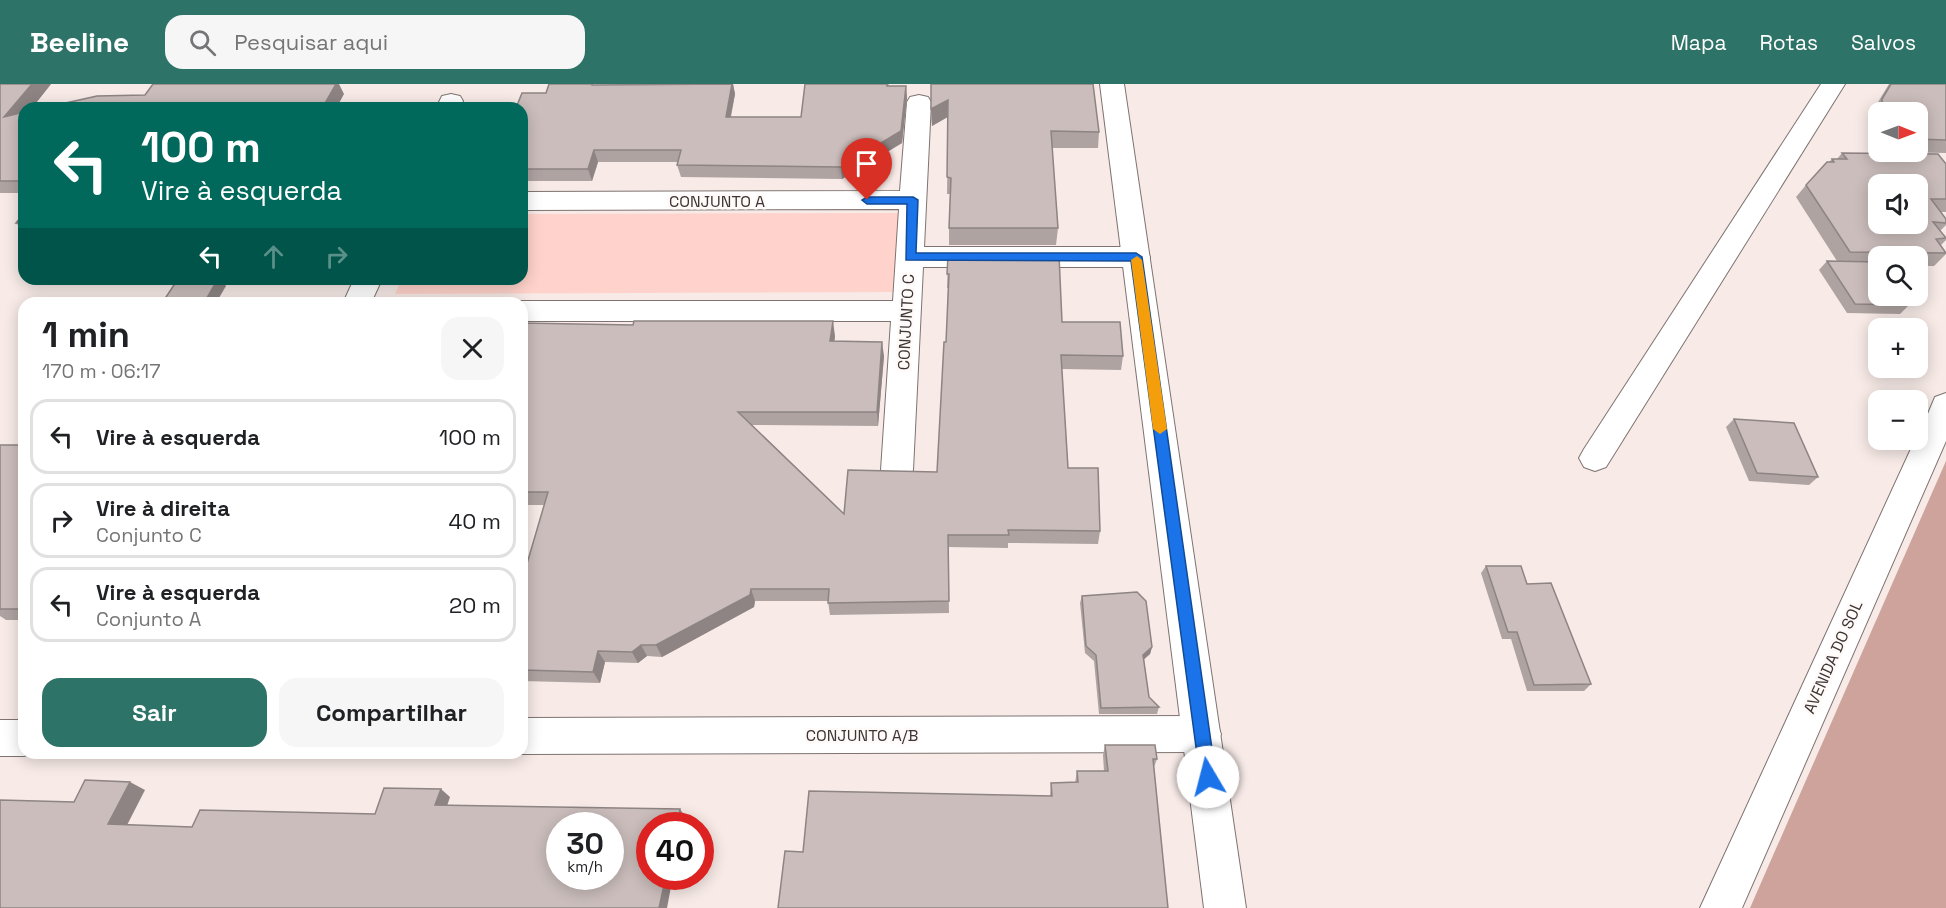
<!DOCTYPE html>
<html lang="pt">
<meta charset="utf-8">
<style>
:root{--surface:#fff;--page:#f6f6f6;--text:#202124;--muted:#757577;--line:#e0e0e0;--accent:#2e7367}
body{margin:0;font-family:"Space Grotesk",sans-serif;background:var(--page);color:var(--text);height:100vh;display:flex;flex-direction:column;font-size:22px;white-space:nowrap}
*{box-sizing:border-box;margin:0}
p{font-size:20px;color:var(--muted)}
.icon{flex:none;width:33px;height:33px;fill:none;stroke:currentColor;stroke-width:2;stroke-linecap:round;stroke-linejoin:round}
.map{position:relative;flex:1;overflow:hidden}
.details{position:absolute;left:18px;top:213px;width:510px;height:462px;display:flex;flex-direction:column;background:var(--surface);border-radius:18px;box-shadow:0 3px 15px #0003}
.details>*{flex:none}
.guide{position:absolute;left:18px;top:18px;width:510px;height:183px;border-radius:18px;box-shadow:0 3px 15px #0003;background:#00695c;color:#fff;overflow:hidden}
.needle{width:39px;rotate:91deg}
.tools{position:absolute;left:1868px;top:18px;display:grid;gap:12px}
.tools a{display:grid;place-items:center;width:60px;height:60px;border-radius:12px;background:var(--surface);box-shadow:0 3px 15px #0003;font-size:30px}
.speed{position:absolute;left:546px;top:728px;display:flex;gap:12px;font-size:30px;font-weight:700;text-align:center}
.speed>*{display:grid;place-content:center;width:78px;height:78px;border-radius:50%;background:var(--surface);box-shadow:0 3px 15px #0003;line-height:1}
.speed small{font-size:15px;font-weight:400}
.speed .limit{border:9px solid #d22;background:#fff;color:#111}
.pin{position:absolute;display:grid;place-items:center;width:51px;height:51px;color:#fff;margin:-62px -26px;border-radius:50% 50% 50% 0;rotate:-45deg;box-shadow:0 0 6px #0007}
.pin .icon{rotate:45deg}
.me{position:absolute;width:66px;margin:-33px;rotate:352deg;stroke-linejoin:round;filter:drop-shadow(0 0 4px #0008)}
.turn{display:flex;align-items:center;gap:21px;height:126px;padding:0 24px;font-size:27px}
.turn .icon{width:78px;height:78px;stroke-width:2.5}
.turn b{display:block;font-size:42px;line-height:51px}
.lanes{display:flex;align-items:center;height:57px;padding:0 24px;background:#0003;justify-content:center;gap:30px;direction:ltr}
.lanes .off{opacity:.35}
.round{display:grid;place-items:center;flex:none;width:63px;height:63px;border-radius:18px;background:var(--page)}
.summary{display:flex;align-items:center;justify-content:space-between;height:102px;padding:0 24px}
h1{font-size:36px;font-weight:600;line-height:45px}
.cta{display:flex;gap:12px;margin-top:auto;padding:12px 24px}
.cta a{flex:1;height:69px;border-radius:18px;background:var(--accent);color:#fff;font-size:24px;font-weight:600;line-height:69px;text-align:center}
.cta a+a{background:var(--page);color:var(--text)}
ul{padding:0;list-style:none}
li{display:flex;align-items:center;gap:18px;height:75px;margin:0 12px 9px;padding:0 12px;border:3px solid var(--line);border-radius:18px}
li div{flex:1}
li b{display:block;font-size:22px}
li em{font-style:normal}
header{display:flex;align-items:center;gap:36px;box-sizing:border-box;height:84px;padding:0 30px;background:var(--accent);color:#fff}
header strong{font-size:28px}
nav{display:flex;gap:33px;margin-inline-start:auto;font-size:21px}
.search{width:420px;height:54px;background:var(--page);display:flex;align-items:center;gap:15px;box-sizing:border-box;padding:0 21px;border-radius:18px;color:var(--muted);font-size:22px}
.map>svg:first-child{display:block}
.green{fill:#ffd3cb}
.forest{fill:#cda39b}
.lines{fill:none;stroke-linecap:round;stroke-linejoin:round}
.minor-casing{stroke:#7e7371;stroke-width:2}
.tertiary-casing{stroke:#7e7371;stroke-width:2}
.minor{fill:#fff;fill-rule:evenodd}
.tertiary{fill:#fff;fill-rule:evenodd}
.wall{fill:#aea3a1}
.shaded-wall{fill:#8d8483}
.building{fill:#cabdbb;stroke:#8d8483;stroke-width:1.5;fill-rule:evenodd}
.route{fill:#1a73e8;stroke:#114b97;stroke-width:1.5}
.slow{fill:#f59e0b}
.labels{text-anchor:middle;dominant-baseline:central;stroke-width:5;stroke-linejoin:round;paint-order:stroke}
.street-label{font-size:16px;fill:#3b3635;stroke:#fff9f8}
</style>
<header>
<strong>Beeline</strong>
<div class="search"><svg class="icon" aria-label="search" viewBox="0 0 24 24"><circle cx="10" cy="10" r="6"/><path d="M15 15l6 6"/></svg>Pesquisar aqui</div>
<nav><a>Mapa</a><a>Rotas</a><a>Salvos</a></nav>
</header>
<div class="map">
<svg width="1946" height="824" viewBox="0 0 1946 824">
<rect width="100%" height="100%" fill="#f7eae7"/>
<!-- green -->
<path class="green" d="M900 129 896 208 395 210 401 195H522V130Z"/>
<!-- forest -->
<path class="forest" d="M1946 377V824H1750Z"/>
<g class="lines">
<defs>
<g id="minor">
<path d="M1821 0H1845L1606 383 1595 387 1584 383 1579 374 1584 365Z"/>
<path d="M451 10 460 12 463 17 460 24H436L442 12Z"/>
<path d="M919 11 928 13 931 18 924 163H1136L1146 166 1150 173 1146 180 1136 183H923L913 386 908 395 897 399 886 395 881 386 891 237H522V219H514L522 217H893L899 125 522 126V108L900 107 907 18 910 13Z"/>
<path d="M354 195H382L371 219H343Z"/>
<path d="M1202 632 1216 637 1221 650 1216 663 1202 668 522 670 519 669H522V634Z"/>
<path d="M0 636H24V669H32L24 672H0Z"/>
</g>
<g id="tertiary">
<path d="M1100 0H1124L1246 824H1204Z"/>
<path d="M1946 309V357L1742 824H1700L1915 356H1917L1935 313Z"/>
</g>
</defs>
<!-- minor casing -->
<use href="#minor" class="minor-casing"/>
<!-- tertiary casing -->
<use href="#tertiary" class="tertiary-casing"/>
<!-- minor -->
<use href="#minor" class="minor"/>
<!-- tertiary -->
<use href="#tertiary" class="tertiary"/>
</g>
<!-- wall -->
<g class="wall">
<path d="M0 0H51L32 24H24V109H0Z"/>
<path d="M549 0H593L594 1 733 0 735 10 731 33H801L805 0H889L888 2H906L907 14 902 59 842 95 681 93 677 81 678 78H598L592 97H523L522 99V24L546 9Z"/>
<path d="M1889 0H1946V69L1894 68H1917V28H1878V46L1872 38V28Z"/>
<path d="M931 25 1099 48 1098 64H1052L1058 144 1056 161H949V144L950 110H947L948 33 932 42Z"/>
<path d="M1842 69 1946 80V128H1941L1946 135V141L1940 147 1946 154V156L1941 161 1946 170 1934 182H1917V172H1878V212L1909 221 1900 230 1847 229 1819 186 1827 177H1837L1796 113 1806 101 1832 75H1837Z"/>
<path d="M24 129V147L16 139Z"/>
<path d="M948 171 1062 238 1123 272 1121 286 1062 285 1068 384 1100 447 1098 460 1008 459V464L948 463 949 529 830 531 828 517H755L754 523 662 573 647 572 638 579 605 578 600 599 522 597V483H526L545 421H522V239L835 252 834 257 884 272 878 342 752 341 844 430 937 388 946 258 948 204H947Z"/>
<path d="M235 195H352L350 198 236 197Z"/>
<path d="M1734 335 1818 393 1809 401 1749 397 1726 343Z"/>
<path d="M0 361H24V536H6L0 532Z"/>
<path d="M1486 482 1527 500 1591 600 1584 607H1527L1511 555H1502L1481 489Z"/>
<path d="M1082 512 1152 563 1150 570 1144 575 1149 613 1159 623 1157 630H1099L1094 577 1085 569 1080 519Z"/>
<path d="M1105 661 1157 675 1154 683 1168 824 803 768 1050 712 1051 699H1075L1077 687H1104L1103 671Z"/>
</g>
<!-- shaded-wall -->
<g class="shaded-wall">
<path d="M32 0H51L32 24H24V33H4Z"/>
<path d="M336 0H339L344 10 338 21 340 24H326L324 21Z"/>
<path d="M732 0H733L735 10 728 45 726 33Z"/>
<path d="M906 2 907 14 902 59 842 95 841 83Z"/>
<path d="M948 16 949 32 932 42 931 25Z"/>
<path d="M594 66 598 78 592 97 588 85Z"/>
<path d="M218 195H221L226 202 216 219H204Z"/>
<path d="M833 237 835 252 833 271 830 257Z"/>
<path d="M882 258 884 272 878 342 877 328Z"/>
<path d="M751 505 755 517 754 523 662 573 656 561Z"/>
<path d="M641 561 647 572 638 579 632 568Z"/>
<path d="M1152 563 1150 570 1141 578 1143 571Z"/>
<path d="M598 567 605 578 600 599 593 588Z"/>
<path d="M130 698 145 706 124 747 108 740Z"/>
<path d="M441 705 450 713 445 728 435 721Z"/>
<path d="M680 725 685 733 684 741H677Z"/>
<path d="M666 792H673L667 824H659Z"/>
</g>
<!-- building -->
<g class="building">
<path d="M0 0H32L4 33 24 28V97H0Z"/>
<path d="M153 0H336L324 21H338L336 24H43L97 12 145 11Z"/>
<path d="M549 0H592V1L732 0 726 33H801L805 0H887V2H906L901 47 841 83 677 81 681 66H594L588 85H522V24H516L522 9H546Z"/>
<path d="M931 0H1093L1099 48 1051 47 1058 144H949L951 94 947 93 948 16 931 25Z"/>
<path d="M1891 0H1946V56L1917 55V28H1885L1882 24V15Z"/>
<path d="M1842 69 1938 70 1946 80V115H1931L1946 135V139L1933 138 1946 154 1936 155 1946 169 1850 168 1806 101 1827 78H1834L1832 75H1847ZM1878 100H1917V140H1878Z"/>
<path d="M24 129V139H16Z"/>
<path d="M948 171H1059L1062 238H1120L1123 272 1061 271 1068 384H1098L1100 447 1008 446 1009 451H948L949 517 828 519 829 505H751L750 511 656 561H641L632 568 598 567 593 588 522 586V483H526L548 408H522V317L524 312H522V239L633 241 634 237H833L830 257 882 258 877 328H738L844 430 848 386 937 388 944 258H946L949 190H947Z"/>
<path d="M1827 177 1878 178V212H1902L1909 221 1855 220Z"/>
<path d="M178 195H218L204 219H162Z"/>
<path d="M1734 335 1794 339 1818 393 1757 389Z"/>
<rect x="0" y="361" width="24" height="164"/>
<path d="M1486 482H1521L1527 500 1551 499 1591 600 1534 601 1517 548H1508Z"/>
<path d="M1137 508 1146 517 1152 563 1143 571 1149 613 1159 623 1101 624 1096 571 1086 562 1082 512Z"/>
<path d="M1105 661H1155L1157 675H1153L1168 824H778L785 767 803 768 809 707 1052 712 1051 699 1078 698 1077 687H1108Z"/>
<path d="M85 696 130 698 108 740 192 743 200 726 375 730 384 704 441 705 435 721 680 725 677 741H650V792H666L659 824H0V716L74 718ZM560 741H610V792H560Z"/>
</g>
<!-- route -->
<path class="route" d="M913 113 918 116 916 169H1136L1142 173 1216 693 1214 699 1208 701 1202 699 1200 693 1131 177 906 176 907 120H867L862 116 867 113Z"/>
<!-- slow -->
<path class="slow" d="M1137 172 1142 176 1167 345 1160 350 1153 345 1131 176Z"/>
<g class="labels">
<!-- street labels -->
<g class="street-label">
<text x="717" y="117">CONJUNTO A</text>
<text transform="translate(906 238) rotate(-87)">CONJUNTO C</text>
<text transform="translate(1833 573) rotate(-66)">AVENIDA DO SOL</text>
<text x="862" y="651">CONJUNTO A/B</text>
</g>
</g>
</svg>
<div class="tools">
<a><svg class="needle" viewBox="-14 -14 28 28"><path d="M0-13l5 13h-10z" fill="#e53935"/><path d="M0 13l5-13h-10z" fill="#757577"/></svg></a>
<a><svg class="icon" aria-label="sound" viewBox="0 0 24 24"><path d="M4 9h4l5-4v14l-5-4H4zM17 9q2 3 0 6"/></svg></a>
<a><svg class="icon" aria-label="search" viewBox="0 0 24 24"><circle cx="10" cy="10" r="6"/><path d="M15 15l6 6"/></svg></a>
<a>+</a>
<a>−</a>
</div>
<div class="speed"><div>30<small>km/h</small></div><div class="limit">40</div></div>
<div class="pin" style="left:867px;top:116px;background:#d93025"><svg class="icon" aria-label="arrive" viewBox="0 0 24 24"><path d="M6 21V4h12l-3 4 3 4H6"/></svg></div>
<svg class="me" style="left:1208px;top:693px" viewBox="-20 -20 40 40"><circle r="19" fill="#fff"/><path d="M0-13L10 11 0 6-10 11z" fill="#1a73e8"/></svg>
<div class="guide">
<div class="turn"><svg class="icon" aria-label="left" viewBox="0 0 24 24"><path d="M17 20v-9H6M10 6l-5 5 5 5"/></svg><div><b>100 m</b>Vire à esquerda</div></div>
<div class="lanes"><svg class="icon" aria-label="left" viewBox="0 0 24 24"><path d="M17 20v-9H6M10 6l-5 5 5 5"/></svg><svg class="icon off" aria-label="ahead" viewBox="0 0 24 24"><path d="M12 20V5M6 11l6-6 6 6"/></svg><svg class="icon off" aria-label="right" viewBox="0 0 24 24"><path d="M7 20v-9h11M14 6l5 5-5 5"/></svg></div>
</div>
<section class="details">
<div class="summary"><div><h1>1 min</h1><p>170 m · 06:17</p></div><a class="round"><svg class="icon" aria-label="close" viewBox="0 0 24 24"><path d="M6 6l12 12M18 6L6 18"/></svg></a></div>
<ul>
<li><svg class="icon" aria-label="left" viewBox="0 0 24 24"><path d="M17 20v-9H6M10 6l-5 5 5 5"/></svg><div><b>Vire à esquerda</b></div><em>100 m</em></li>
<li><svg class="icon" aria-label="right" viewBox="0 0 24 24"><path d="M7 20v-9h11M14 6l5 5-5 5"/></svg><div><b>Vire à direita</b><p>Conjunto C</p></div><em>40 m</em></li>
<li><svg class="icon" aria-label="left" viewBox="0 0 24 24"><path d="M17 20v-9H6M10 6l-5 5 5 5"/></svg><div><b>Vire à esquerda</b><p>Conjunto A</p></div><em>20 m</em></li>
</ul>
<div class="cta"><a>Sair</a><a>Compartilhar</a></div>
</section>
</div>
